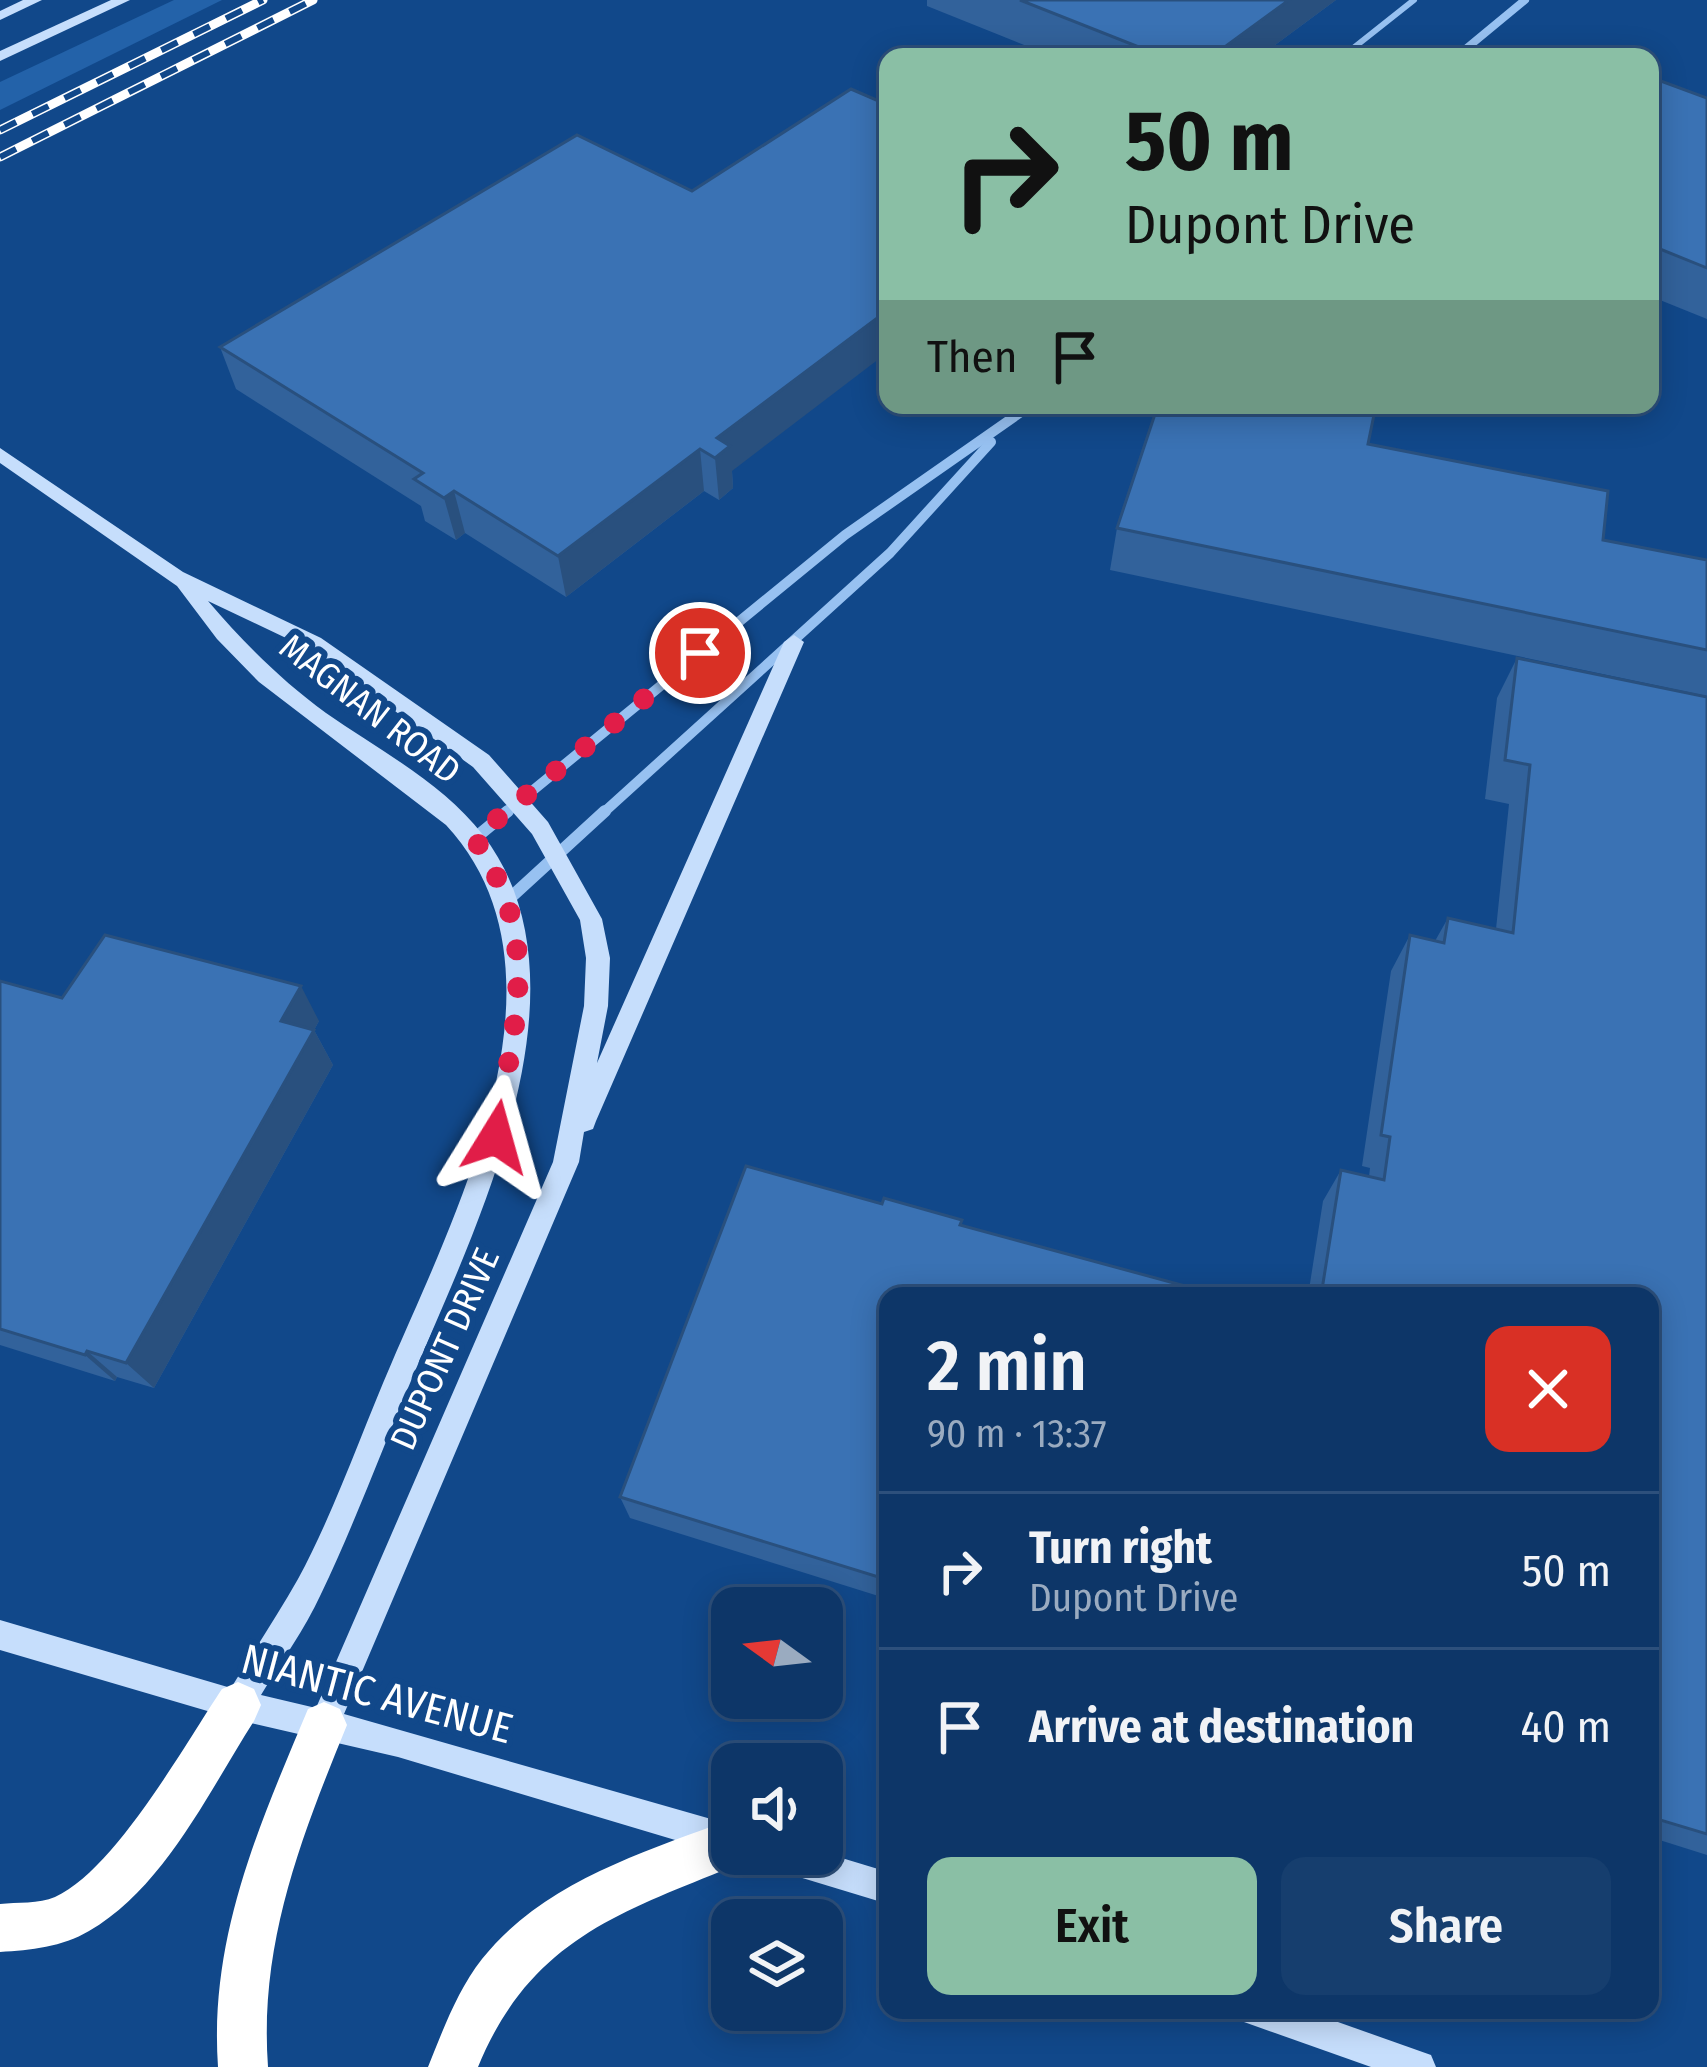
<!DOCTYPE html>
<meta charset="utf-8">
<style>
:root{--surface:#0d3668;--page:#163e6e;--text:#f1f3f6;--muted:#9aabc0;--line:#2d507c;--accent:#8abfa5}
body{margin:0;font-family:"Fira Sans Condensed",sans-serif;background:var(--page);color:var(--text);height:100vh;display:flex;flex-direction:column;font-size:45px;white-space:nowrap}
*{box-sizing:border-box;margin:0}
p{font-size:39px;color:var(--muted)}
.icon{flex:none;width:66px;height:66px;fill:none;stroke:currentColor;stroke-width:2;stroke-linecap:round;stroke-linejoin:round}
.map{position:relative;flex:1;overflow:hidden}
.details{position:absolute;left:879px;top:1287px;width:780px;height:732px;display:flex;flex-direction:column;background:var(--surface);border-radius:24px;box-shadow:0 6px 30px #0003,0 0 0 3px var(--line)}
.details>*{flex:none}
.hud{position:absolute;left:879px;top:48px;width:780px;height:366px;border-radius:24px;box-shadow:0 6px 30px #0003,0 0 0 3px var(--line);background:#8abfa5;color:#111;overflow:hidden}
.needle{width:78px;rotate:285deg}
.controls{position:absolute;left:711px;top:1587px;display:grid;gap:24px}
.controls a{display:grid;place-items:center;width:132px;height:132px;border-radius:24px;background:var(--surface);box-shadow:0 6px 30px #0003,0 0 0 3px var(--line);font-size:60px}
.pin{position:absolute;display:grid;place-items:center;width:102px;height:102px;color:#fff;margin:-51px;border:6px solid #fff;border-radius:50%;box-shadow:0 3px 12px #0007}
.me{position:absolute;width:132px;margin:-66px;rotate:8deg;stroke-linejoin:round;filter:drop-shadow(0 0 9px #0008)}
.turn{display:flex;align-items:center;gap:42px;height:252px;padding:0 48px;font-size:54px}
.turn .icon{width:156px;height:156px;stroke-width:2.5}
.turn b{display:block;font-size:84px;line-height:102px}
.then{display:flex;align-items:center;height:114px;padding:0 48px;background:#0003;gap:24px;font-size:45px}
.round{display:grid;place-items:center;flex:none;width:126px;height:126px;border-radius:24px;background:var(--page)}
.head{display:flex;align-items:center;justify-content:space-between;height:204px;padding:0 48px}
h1{font-size:72px;font-weight:600;line-height:90px}
.cta{display:flex;gap:24px;margin-top:auto;padding:24px 48px}
.cta a{flex:1;height:138px;border-radius:24px;background:var(--accent);color:#111;font-size:48px;font-weight:600;line-height:138px;text-align:center}
.cta a+a{background:var(--page);color:var(--text)}
ul{padding:0;list-style:none}
li{display:flex;align-items:center;gap:36px;height:156px;padding:0 48px;border-top:3px solid var(--line)}
li div{flex:1}
li b{display:block;font-size:45px}
li em{font-style:normal}
.map>svg:first-child{display:block}
.green{fill:#2362a9}
.lines{fill:none;stroke-linecap:round;stroke-linejoin:round}
.lane{stroke:#97c1f1;stroke-width:6}
.street-far2{stroke:#97c1f1;stroke-width:8}
.street-far1{stroke:#97c1f1;stroke-width:10}
.street{stroke:#97c1f1;stroke-width:12}
.secondary{fill:#c6defc;fill-rule:evenodd}
.highway{fill:#fff;fill-rule:evenodd}
.rail-casing{stroke:#fff;stroke-width:9}
.rail{stroke:#11488a;stroke-width:6;stroke-dasharray:18;stroke-linecap:butt}
.wall{fill:#32629b}
.shaded-wall{fill:#29507e}
.building{fill:#3a72b4;stroke:#29507e;stroke-width:3}
.route{stroke:#e11d48;stroke-width:21;stroke-dasharray:0 37.8}
.labels{text-anchor:middle;dominant-baseline:central;stroke-width:12;stroke-linejoin:round;paint-order:stroke}
.street-label{font-size:36px;fill:#fff;stroke:#11488a}
.near-street-label{font-size:42px;fill:#fff;stroke:#11488a}
</style>
<div class="map">
<svg width="1707" height="2067" viewBox="0 0 1707 2067">
<rect width="100%" height="100%" fill="#11488a"/>
<!-- green -->
<path class="green" d="M174 0H222L0 110V82Z"/>
<g class="lines">
<!-- lane -->
<path class="lane" d="M1342 57 1414 0"/>
<!-- street-far2 -->
<path class="street-far2" d="M1456 57 1525 0"/>
<!-- street-far1 -->
<g class="street-far1">
<path d="M504 814 845 535 1031 405"/>
<path d="M602 814 890 553 991 442"/>
</g>
<!-- street -->
<g class="street">
<path d="M474 839 508 811"/>
<path d="M509 899 605 811"/>
</g>
<!-- secondary -->
<g class="secondary">
<path d="M23 0H42L0 20V11Z"/>
<path d="M111 0H130L0 61V51Z"/>
<path d="M0 448 183 572 321 638 489 755 548 822 602 919 610 958 608 1006 597 1063 784 642 794 635 804 642 596 1121 593 1129 584 1132 579 1162 344 1714 732 1825V1854H739L732 1857 398 1757 238 1720 0 1650V1620L231 1688C253 1652 277 1616 298 1579 333 1515 362 1431 392 1362 457 1210 581 971 446 825L259 682 217 639 177 586 0 463ZM208 601 307 648 473 767 532 834 580 920 586 958 584 1006 553 1162 316 1708 261 1695C281 1662 305 1629 321 1594 355 1523 382 1449 413 1376 475 1228 598 985 483 835 443 783 379 750 326 713 281 680 244 643 208 601Z"/>
<path d="M822 1852 888 1872V1904L776 1870 765 1865 760 1854Z"/>
<path d="M1239 2010H1304L1431 2055 1436 2067H1371L1244 2022Z"/>
</g>
<!-- highway -->
<g class="highway">
<path d="M238 1682 254 1689 261 1705 254 1721C209 1791 164 1888 89 1931 62 1947 31 1950 0 1952V1904C17 1902 39 1904 55 1897 115 1870 185 1744 222 1689Z"/>
<path d="M324 1702 340 1709 347 1725C301 1838 259 1943 268 2067H218C209 1937 259 1826 308 1709Z"/>
<path d="M732 1819V1854H751L749 1860C628 1910 532 1935 478 2067H428C443 2030 457 1991 482 1959 543 1882 644 1852 732 1819Z"/>
</g>
<defs>
<g id="rail">
<path d="M0 130 263 0"/>
<path d="M0 157 313 0"/>
</g>
</defs>
<!-- rail casing -->
<use href="#rail" class="rail-casing"/>
<!-- rail -->
<use href="#rail" class="rail"/>
</g>
<!-- wall -->
<g class="wall">
<path d="M927 0H1336L1259 57H1054L927 6Z"/>
<path d="M1650 77 1707 98V319L1650 296Z"/>
<path d="M577 135 732 471 733 488 719 500 704 491 566 597 465 533 456 540 425 521 421 506 236 389 220 347Z"/>
<path d="M1368 444 1603 540 1707 560V696L1110 570 1117 528Z"/>
<path d="M1517 658 1707 697V1855L1650 1837V1296H1308L1323 1201 1341 1170 1369 1177 1370 1168 1362 1166 1391 971 1410 935 1435 941 1448 918 1496 929 1509 804 1485 799 1497 698Z"/>
<path d="M0 981 62 998 319 1021 314 1030 333 1065 154 1388 117 1377 115 1381 0 1345Z"/>
<path d="M888 1296V1599L630 1518 620 1497Z"/>
</g>
<!-- shaded-wall -->
<g class="shaded-wall">
<path d="M1289 0H1336L1259 57H1211Z"/>
<path d="M888 310V352L732 471 733 488 719 500 715 458 717 438Z"/>
<path d="M700 449 704 491 566 597 558 556Z"/>
<path d="M454 491 465 533 456 540 444 498Z"/>
<path d="M301 986 319 1021 306 1045 314 1030 333 1065 154 1388 126 1363 281 1021Z"/>
<path d="M87 1351 117 1377 115 1381 85 1355Z"/>
</g>
<!-- building -->
<g class="building">
<path d="M1020 0H1289L1211 57H1164Z"/>
<path d="M1650 77 1707 98V268L1650 245Z"/>
<path d="M851 89 888 105V310L717 438 730 446 715 458 700 449 558 556 454 491 444 498 414 479 423 473 220 347 577 135 692 191Z"/>
<path d="M1158 405H1376L1368 444 1608 491 1603 540 1707 560V650L1117 528Z"/>
<path d="M1517 658 1707 697V1834L1650 1817V1296H1321L1341 1170 1384 1180 1390 1137 1381 1135 1410 935 1444 943 1448 918 1513 933 1530 765 1505 760Z"/>
<path d="M105 935 301 986 281 1021 314 1030 126 1363 87 1351 85 1355 0 1329V981L62 998Z"/>
<path d="M746 1166 882 1204 884 1198 962 1220 960 1225 1222 1296H888V1580L620 1497Z"/>
</g>
<g class="lines">
<!-- route -->
<path class="route" d="M496 1137C513 1022 545 942 474 838L700 653"/>
</g>
<g class="labels">
<!-- street labels -->
<g class="street-label">
<text transform="translate(370 709) rotate(38)">MAGNAN ROAD</text>
<text transform="translate(445 1349) rotate(-66)">DUPONT DRIVE</text>
</g>
<!-- near-street labels -->
<g class="near-street-label">
<text transform="translate(377 1694) rotate(15)">NIANTIC AVENUE</text>
</g>
</g>
</svg>
<div class="controls">
<a><svg class="needle" viewBox="-14 -14 28 28"><path d="M0-13l5 13h-10z" fill="#e53935"/><path d="M0 13l5-13h-10z" fill="#9aabc0"/></svg></a>
<a><svg class="icon" aria-label="sound" viewBox="0 0 24 24"><path d="M4 9h4l5-4v14l-5-4H4zM17 9q2 3 0 6"/></svg></a>
<a><svg class="icon" aria-label="layers" viewBox="0 0 24 24"><path d="M12 4l9 5-9 5-9-5zM3 14l9 5 9-5"/></svg></a>
</div>
<div class="pin" style="left:700px;top:653px;background:#d93025"><svg class="icon" aria-label="arrive" viewBox="0 0 24 24"><path d="M6 21V4h12l-3 4 3 4H6"/></svg></div>
<svg class="me" style="left:496px;top:1137px" viewBox="-20 -20 40 40"><path d="M0-17L14 15 0 8-14 15z" fill="#e11d48" stroke="#fff" stroke-width="4"/></svg>
<div class="hud">
<div class="turn"><svg class="icon" aria-label="right" viewBox="0 0 24 24"><path d="M7 20v-9h11M14 6l5 5-5 5"/></svg><div><b>50 m</b>Dupont Drive</div></div>
<div class="then">Then<svg class="icon" aria-label="arrive" viewBox="0 0 24 24"><path d="M6 21V4h12l-3 4 3 4H6"/></svg></div>
</div>
<section class="details">
<div class="head"><div><h1>2 min</h1><p>90 m · 13:37</p></div><a class="round" style="background:#d93025;color:#fff"><svg class="icon" aria-label="close" viewBox="0 0 24 24"><path d="M6 6l12 12M18 6L6 18"/></svg></a></div>
<ul>
<li><svg class="icon" aria-label="right" viewBox="0 0 24 24"><path d="M7 20v-9h11M14 6l5 5-5 5"/></svg><div><b>Turn right</b><p>Dupont Drive</p></div><em>50 m</em></li>
<li><svg class="icon" aria-label="arrive" viewBox="0 0 24 24"><path d="M6 21V4h12l-3 4 3 4H6"/></svg><div><b>Arrive at destination</b></div><em>40 m</em></li>
</ul>
<div class="cta"><a>Exit</a><a>Share</a></div>
</section>
</div>
